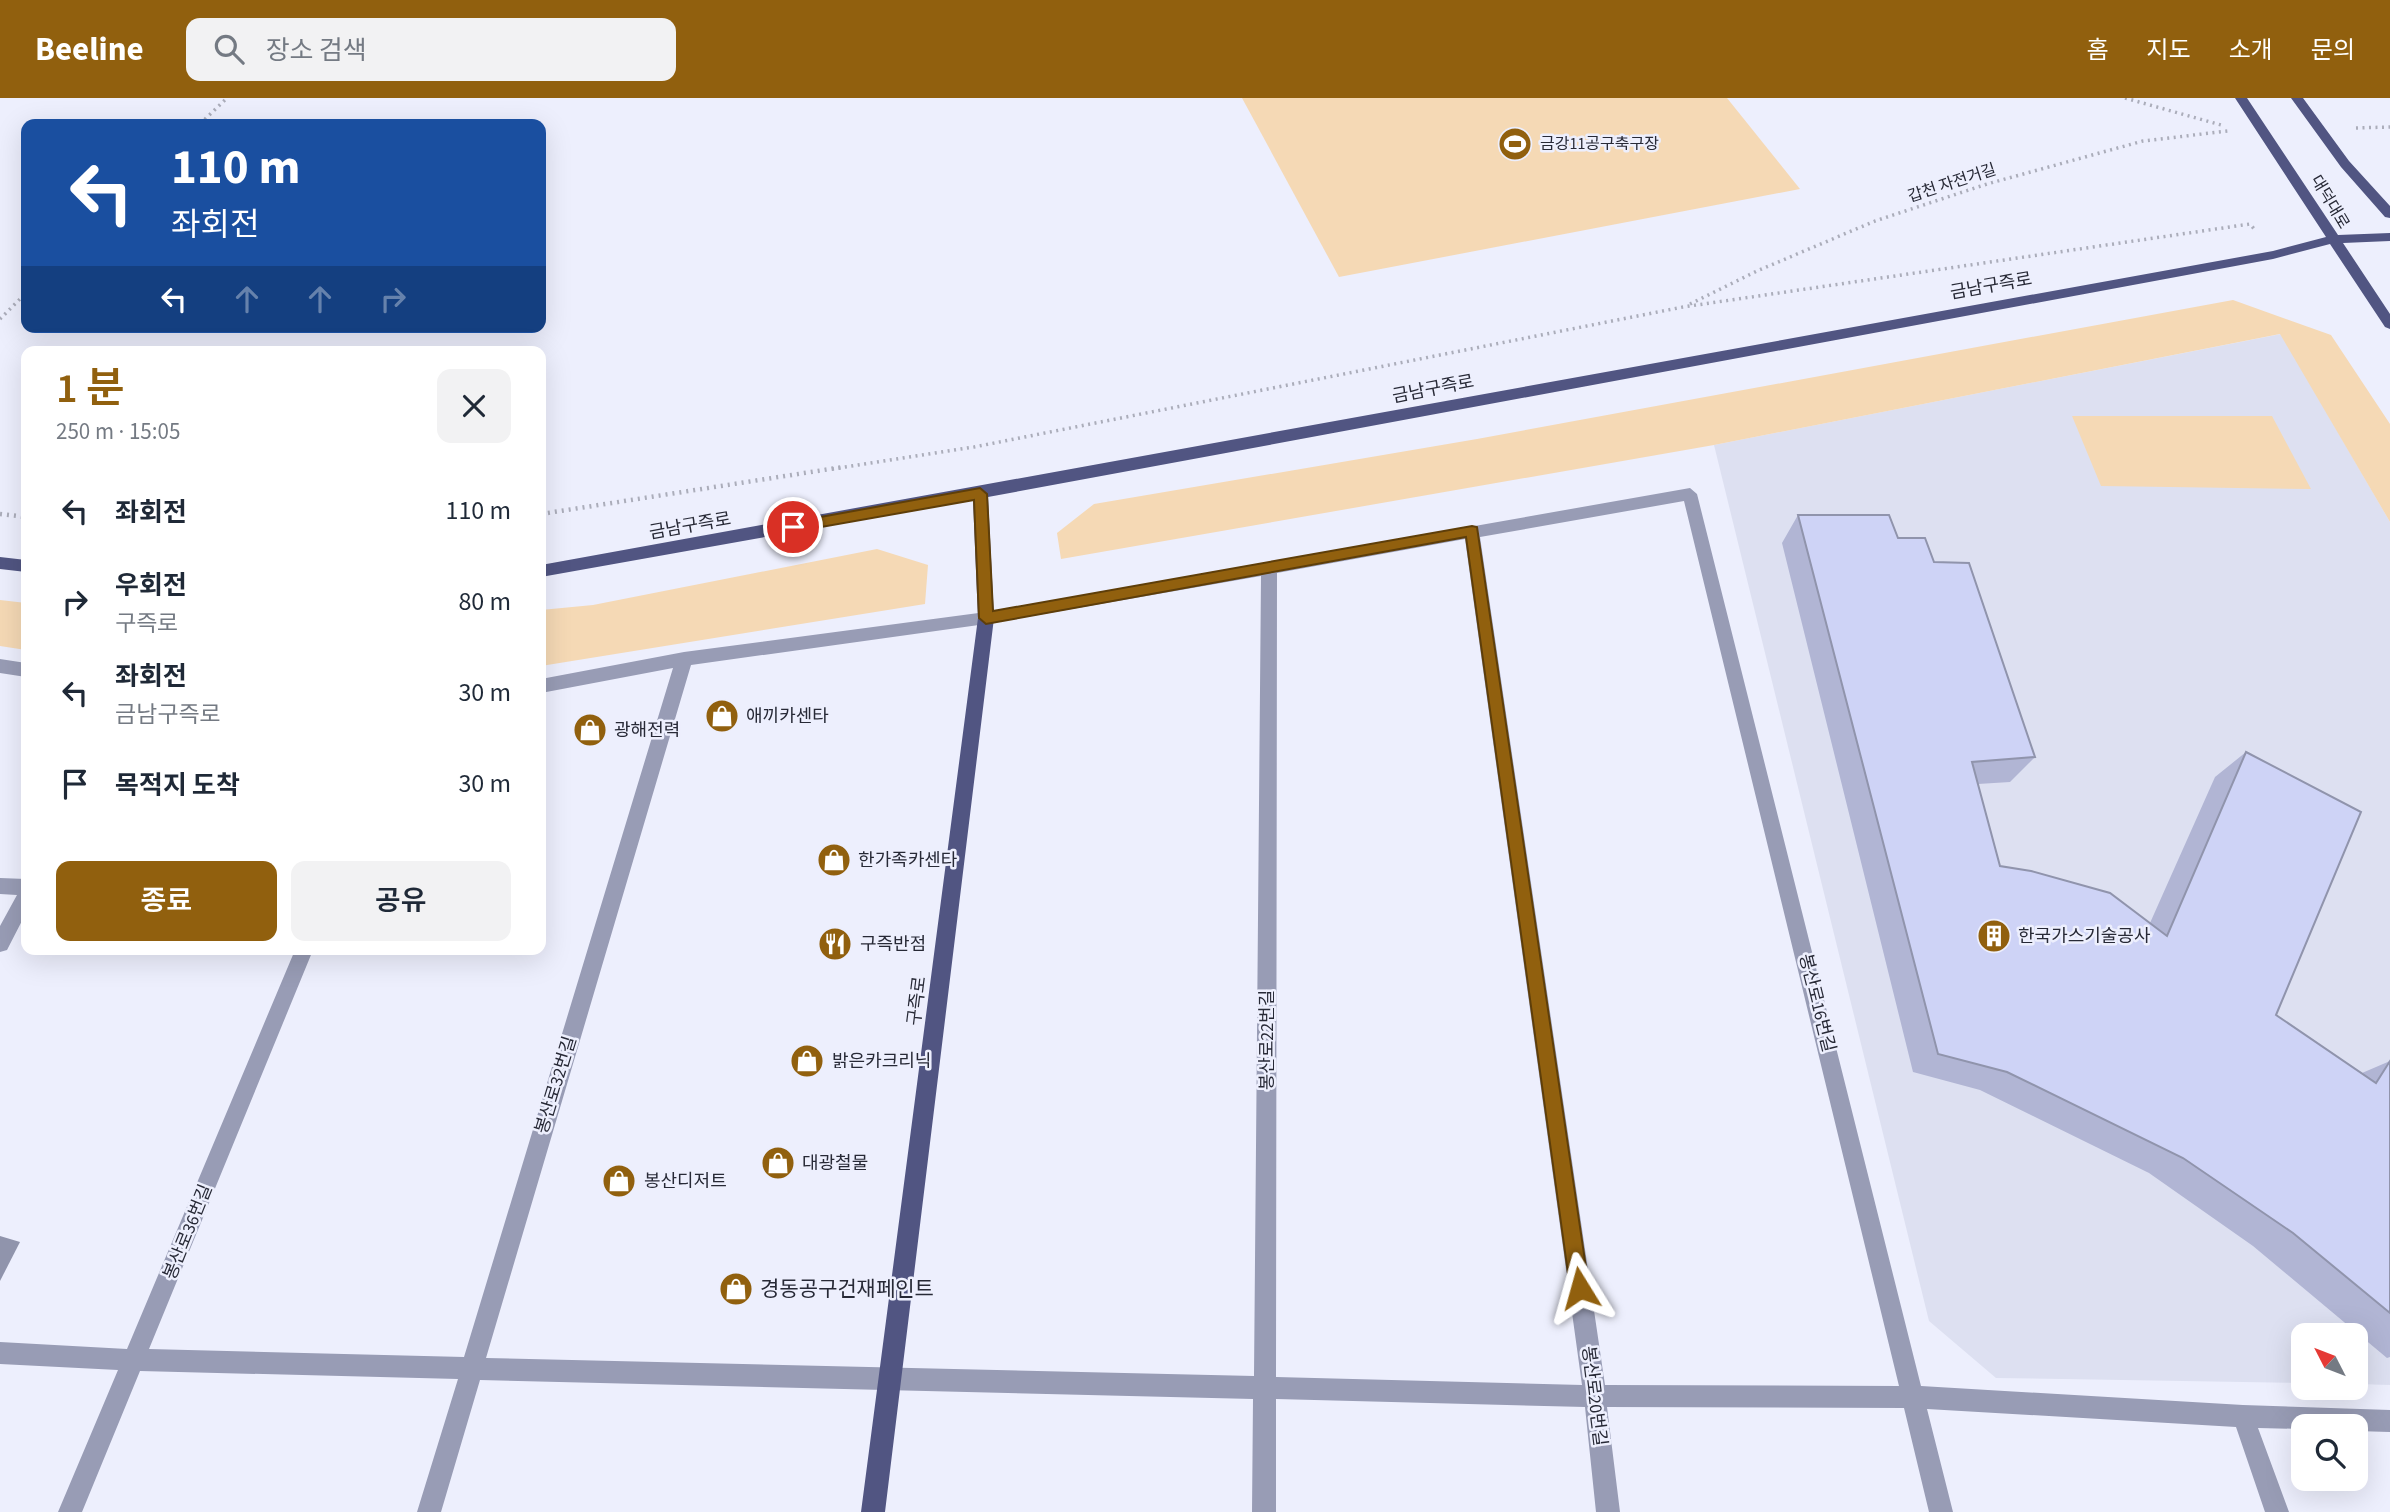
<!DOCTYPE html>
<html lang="ko">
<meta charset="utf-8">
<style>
:root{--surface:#fff;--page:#f2f2f3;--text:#1f2937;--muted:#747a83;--accent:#91600e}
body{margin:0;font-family:"Source Sans 3","Noto Sans KR",sans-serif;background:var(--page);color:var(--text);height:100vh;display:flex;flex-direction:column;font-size:26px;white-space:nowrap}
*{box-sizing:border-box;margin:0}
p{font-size:23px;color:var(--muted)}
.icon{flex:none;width:38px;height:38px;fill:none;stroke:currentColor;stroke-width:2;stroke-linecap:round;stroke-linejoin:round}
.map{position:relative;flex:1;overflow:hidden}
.panel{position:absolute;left:21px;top:248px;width:525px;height:609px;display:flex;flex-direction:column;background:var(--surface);border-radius:14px;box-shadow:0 7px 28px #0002}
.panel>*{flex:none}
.guide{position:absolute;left:21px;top:21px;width:525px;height:214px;border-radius:14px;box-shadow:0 7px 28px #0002;background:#1a4fa0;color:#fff;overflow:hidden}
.needle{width:46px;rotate:312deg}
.buttons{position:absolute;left:2291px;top:1225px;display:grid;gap:14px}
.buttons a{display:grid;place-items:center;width:77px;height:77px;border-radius:14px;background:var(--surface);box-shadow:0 7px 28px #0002;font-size:35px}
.pin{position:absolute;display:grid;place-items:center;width:60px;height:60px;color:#fff;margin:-30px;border:4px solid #fff;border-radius:50%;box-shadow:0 2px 7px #0007}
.me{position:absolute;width:77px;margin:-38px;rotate:352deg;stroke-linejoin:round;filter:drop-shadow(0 0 5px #0008)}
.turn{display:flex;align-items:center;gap:24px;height:147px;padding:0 35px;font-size:32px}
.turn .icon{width:91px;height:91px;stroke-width:2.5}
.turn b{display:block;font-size:49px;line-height:60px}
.lanes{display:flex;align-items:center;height:66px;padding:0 35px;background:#0003;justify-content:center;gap:35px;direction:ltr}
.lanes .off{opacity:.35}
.round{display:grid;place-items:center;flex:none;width:74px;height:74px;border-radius:14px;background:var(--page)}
.overview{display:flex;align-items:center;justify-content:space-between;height:119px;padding:0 35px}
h1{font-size:42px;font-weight:600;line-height:52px;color:var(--accent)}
.primary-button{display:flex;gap:14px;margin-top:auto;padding:14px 35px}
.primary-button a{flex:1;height:80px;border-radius:14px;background:var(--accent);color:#fff;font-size:28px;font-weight:600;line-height:80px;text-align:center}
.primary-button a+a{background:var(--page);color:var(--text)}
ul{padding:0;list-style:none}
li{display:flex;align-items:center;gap:21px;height:91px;padding:0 35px}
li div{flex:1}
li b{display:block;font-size:26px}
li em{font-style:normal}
header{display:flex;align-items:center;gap:42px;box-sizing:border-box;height:98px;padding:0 35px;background:var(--accent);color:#fff}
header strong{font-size:33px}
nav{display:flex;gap:38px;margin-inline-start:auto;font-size:24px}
.search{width:490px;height:63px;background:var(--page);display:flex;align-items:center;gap:18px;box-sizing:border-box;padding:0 24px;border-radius:14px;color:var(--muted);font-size:26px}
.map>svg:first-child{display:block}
.built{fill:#dde0f1}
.green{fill:#f5d9b5}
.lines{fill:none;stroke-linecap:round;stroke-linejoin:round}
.path-far1{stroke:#abadba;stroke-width:3.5;stroke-dasharray:2 4.5;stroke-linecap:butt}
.path{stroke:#abadba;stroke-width:4.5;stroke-dasharray:2 5;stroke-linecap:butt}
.minor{fill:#989cb5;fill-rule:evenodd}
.major{fill:#515582;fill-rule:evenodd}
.wall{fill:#b1b5d4}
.shaded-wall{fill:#9094ac}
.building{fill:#ced3f6;stroke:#9094ac;stroke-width:2}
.route{fill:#91600e;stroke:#5e3e09;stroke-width:2}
.labels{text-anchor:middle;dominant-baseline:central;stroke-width:5;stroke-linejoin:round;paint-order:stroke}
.far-poi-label{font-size:16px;fill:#272936;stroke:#edeffd;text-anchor:start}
.far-street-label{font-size:16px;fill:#272936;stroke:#edeffd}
.street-label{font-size:18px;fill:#272936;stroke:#edeffd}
.poi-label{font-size:18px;fill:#272936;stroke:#edeffd;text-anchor:start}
.near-poi-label{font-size:21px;fill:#272936;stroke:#edeffd;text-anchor:start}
</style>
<header>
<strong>Beeline</strong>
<div class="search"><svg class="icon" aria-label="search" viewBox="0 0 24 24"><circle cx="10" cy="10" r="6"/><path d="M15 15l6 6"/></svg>장소 검색</div>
<nav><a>홈</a><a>지도</a><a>소개</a><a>문의</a></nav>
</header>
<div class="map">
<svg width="2390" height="1414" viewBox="0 0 2390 1414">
<rect width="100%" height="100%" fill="#edeffd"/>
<!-- built -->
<path class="built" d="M2281 236 2390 424V1287L2356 1286V1237H2303V1285L1996 1280 1929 1223 1714 347Z"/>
<!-- green -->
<g class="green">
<path d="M1242 0H1727L1800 91 1339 179Z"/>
<path d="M2233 202 2331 237 2390 326V424L2280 236 1714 347 1061 461 1057 435 1094 406 1477 341Z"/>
<path d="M2072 318H2272L2311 391 2101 388Z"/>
<path d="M877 451 928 467 925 506 541 568V512L593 507Z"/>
<path d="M0 502 26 505V552L0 548Z"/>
</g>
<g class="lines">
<!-- path-far1 -->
<g class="path-far1">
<path d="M2125 0 2221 27"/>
<path d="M200 26 227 0"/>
<path d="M2356 30 2390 29"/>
<path d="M1690 206 1757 173 1875 123 1987 86 2143 43 2228 33"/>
<path d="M0 221 26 195"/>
<path d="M832 371 974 349 1683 209 2250 126 2255 132"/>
</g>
<!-- path -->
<g class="path">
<path d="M0 416 26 419"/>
<path d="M541 416 843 369"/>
</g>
<!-- minor -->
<g class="minor">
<path d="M1690 390 1697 396 1921 1288 2243 1307 2390 1312V1334L2356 1333V1328H2303V1331L2258 1330 2289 1414H2265L2236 1329 1927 1311 1953 1414H1929L1904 1310 1607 1309 1620 1414H1596L1585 1309 1276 1301V1414H1252L1253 1301 480 1282 441 1414H417L458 1281 140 1273 82 1414H58L118 1272 0 1266V1244L127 1251 295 852H313L149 1251 464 1259 673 570 541 595V581L684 554 986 514ZM1684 403 1899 1288 1605 1287 1480 439ZM1465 441 1582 1287 1276 1279 1277 475ZM1261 478 1254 1278 486 1260 691 567 986 526Z"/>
<path d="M0 561 26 565V579L0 575Z"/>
<path d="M0 780 26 781V815L7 852 0 854V828L17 797 0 796Z"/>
</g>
<!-- major -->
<g class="major">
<path d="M2235 0H2247L2338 137 2390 135V143L2343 145 2390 216V231L2385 229 2330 146 2273 161 988 399 994 520 885 1414H861L978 520 973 402 541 479V467L2273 153 2326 139Z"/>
<path d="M2291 0H2303L2349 63 2390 108V120L2385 119 2341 69Z"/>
<path d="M0 459 26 462V474L0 471Z"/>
</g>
</g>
<!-- wall -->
<path class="wall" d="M1798 417 1898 440 1934 464 2035 659 2010 684 1978 686 2000 768 2150 825 2215 679 2246 654 2276 917 2362 975 2390 963V1259L2387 1260 2253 1148 2149 1075 1980 992 1913 974 1782 445Z"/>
<!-- shaded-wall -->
<path class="shaded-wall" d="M0 1138 20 1144 0 1183Z"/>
<!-- building -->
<path class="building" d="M1798 417H1889L1898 440H1925L1934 464 1969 465 2035 659 1972 664 2000 768 2031 773 2110 795 2167 838 2246 654 2361 714 2276 917 2376 985 2390 963V1215L2293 1135 2183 1060 2007 974 1938 956Z"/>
<!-- route -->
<path class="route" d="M980 390 987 396 993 513 1472 428 1477 429 1589 1190 1586 1197 1580 1200 1573 1197 1570 1190 1466 439 986 526 979 520 974 402 793 434 786 429 793 424Z"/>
<!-- icons -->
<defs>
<symbol id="stadium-disc" viewBox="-11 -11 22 22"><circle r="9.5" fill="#91600e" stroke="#edeffd"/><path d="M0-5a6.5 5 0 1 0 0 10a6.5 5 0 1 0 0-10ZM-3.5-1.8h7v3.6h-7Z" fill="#fff"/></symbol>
<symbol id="shop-disc" viewBox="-11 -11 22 22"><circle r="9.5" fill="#91600e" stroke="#edeffd"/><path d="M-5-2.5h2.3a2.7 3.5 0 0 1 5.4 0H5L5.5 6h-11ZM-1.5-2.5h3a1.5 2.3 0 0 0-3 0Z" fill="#fff"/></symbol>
<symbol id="building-disc" viewBox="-11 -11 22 22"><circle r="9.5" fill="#91600e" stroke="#edeffd"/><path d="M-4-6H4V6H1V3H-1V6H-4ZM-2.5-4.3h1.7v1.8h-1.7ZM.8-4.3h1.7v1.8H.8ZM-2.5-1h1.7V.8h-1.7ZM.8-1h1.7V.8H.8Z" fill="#fff"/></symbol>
<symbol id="restaurant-disc" viewBox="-11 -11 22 22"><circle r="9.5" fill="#91600e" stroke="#edeffd"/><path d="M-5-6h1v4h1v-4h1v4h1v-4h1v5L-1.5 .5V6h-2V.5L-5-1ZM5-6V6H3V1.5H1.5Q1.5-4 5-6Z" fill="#fff"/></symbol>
</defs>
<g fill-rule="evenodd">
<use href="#stadium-disc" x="1496" y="27" width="38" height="38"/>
<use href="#shop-disc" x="703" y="599" width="38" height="38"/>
<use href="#shop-disc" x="571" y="613" width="38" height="38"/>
<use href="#shop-disc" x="815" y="743" width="38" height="38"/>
<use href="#building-disc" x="1975" y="819" width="38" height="38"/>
<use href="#restaurant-disc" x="816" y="827" width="38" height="38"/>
<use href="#shop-disc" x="788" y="944" width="38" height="38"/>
<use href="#shop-disc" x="759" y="1046" width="38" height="38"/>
<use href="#shop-disc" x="600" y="1064" width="38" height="38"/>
<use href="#shop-disc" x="717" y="1172" width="38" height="38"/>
</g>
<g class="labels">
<!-- far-poi labels -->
<g class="far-poi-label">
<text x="1540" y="46">금강11공구축구장</text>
</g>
<!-- far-street labels -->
<g class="far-street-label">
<text transform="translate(1952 85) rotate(-18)">갑천 자전거길</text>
<text transform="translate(2330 104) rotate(59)">대덕대로</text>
</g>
<!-- street labels -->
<g class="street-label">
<text transform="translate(1991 188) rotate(-10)">금남구즉로</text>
<text transform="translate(1433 291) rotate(-11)">금남구즉로</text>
<text transform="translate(690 428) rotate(-10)">금남구즉로</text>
<text transform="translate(917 903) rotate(-83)">구즉로</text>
<text transform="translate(1817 905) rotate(76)">봉산로16번길</text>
<text transform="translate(1267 942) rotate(-90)">봉산로22번길</text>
<text transform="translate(556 987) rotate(-73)">봉산로32번길</text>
<text transform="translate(188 1134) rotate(-68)">봉산로36번길</text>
<text transform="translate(1594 1298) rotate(83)">봉산로20번길</text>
</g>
<!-- poi labels -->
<g class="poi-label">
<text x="746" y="618">애끼카센타</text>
<text x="614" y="632">광해전력</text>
<text x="858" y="762">한가족카센타</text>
<text x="2018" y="838">한국가스기술공사</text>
<text x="860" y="846">구즉반점</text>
<text x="832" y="963">밝은카크리닉</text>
<text x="802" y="1065">대광철물</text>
<text x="644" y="1083">봉산디저트</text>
</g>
<!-- near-poi labels -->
<g class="near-poi-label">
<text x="760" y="1191">경동공구건재페인트</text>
</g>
</g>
</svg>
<div class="buttons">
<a><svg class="needle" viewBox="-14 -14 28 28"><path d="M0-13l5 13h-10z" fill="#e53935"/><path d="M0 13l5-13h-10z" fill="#747a83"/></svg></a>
<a><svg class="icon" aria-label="search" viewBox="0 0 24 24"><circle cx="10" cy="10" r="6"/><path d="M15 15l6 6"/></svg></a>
</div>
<div class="pin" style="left:793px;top:429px;background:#d93025"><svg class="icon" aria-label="arrive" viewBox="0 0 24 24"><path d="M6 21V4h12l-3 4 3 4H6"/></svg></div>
<svg class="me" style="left:1580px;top:1190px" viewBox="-20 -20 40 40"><path d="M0-17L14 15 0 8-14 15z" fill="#91600e" stroke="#fff" stroke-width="4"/></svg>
<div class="guide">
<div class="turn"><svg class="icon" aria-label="left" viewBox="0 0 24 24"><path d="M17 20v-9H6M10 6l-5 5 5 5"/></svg><div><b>110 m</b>좌회전</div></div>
<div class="lanes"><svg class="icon" aria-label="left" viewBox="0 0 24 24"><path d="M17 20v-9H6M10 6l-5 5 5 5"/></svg><svg class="icon off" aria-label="ahead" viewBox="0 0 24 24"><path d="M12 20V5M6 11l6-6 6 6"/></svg><svg class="icon off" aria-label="ahead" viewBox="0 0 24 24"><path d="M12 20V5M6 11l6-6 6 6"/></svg><svg class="icon off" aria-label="right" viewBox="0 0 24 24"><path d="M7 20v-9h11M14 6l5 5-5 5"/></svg></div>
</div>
<section class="panel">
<div class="overview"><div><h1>1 분</h1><p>250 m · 15:05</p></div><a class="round"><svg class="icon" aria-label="close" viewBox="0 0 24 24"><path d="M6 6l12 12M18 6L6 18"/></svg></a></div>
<ul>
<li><svg class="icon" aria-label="left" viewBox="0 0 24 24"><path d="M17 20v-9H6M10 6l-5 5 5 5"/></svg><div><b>좌회전</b></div><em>110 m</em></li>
<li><svg class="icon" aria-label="right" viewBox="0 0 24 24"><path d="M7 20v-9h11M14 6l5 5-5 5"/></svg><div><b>우회전</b><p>구즉로</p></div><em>80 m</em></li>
<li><svg class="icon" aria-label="left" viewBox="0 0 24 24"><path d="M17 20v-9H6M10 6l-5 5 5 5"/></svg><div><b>좌회전</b><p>금남구즉로</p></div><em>30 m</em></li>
<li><svg class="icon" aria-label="arrive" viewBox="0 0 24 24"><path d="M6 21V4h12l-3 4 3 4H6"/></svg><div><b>목적지 도착</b></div><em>30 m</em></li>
</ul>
<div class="primary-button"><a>종료</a><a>공유</a></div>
</section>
</div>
